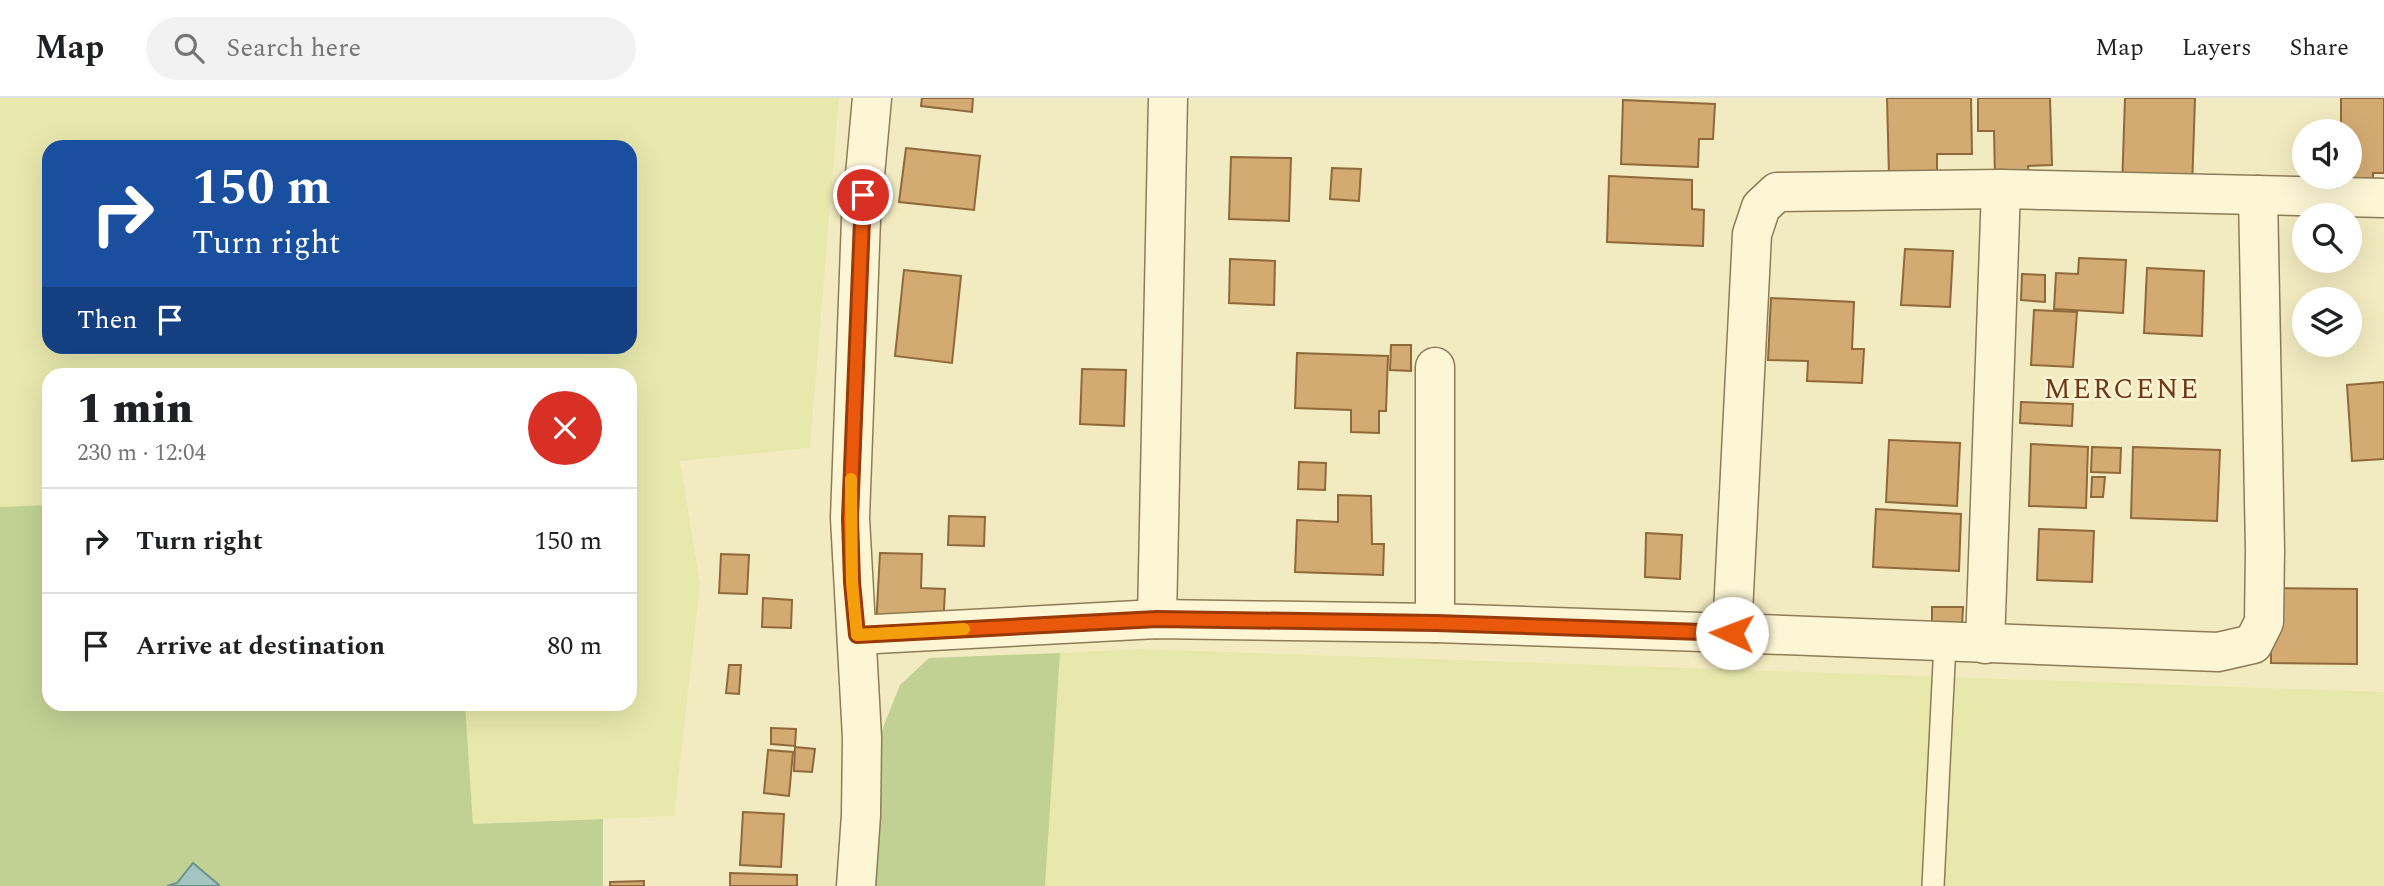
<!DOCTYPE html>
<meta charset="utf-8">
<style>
:root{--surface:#fff;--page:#f2f2f2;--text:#202124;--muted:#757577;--line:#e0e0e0}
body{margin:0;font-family:Spectral,serif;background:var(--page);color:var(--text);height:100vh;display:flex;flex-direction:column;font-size:26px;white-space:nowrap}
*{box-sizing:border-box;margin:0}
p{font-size:23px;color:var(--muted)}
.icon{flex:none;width:38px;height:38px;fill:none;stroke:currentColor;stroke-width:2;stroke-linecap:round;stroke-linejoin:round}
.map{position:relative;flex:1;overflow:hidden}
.details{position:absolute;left:42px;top:270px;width:595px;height:343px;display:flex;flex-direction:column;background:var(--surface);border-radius:21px;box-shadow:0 7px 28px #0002}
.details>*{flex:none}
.banner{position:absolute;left:42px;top:42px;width:595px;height:214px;border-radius:21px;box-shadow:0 7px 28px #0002;background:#1a4fa0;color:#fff;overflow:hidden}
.tools{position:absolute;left:2292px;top:21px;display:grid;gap:14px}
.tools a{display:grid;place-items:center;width:70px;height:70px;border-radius:50%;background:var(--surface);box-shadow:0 7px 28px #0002;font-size:35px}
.pin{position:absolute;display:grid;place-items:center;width:60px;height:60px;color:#fff;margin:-30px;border:4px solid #fff;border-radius:50%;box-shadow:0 2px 7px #0007}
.me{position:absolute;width:77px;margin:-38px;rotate:272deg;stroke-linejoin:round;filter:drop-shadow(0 0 5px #0008)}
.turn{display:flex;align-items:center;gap:24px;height:147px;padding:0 35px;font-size:32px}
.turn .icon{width:91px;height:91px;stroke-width:2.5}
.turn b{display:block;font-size:49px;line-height:60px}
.then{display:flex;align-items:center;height:66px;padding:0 35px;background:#0003;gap:14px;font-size:26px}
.round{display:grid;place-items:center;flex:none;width:74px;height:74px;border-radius:37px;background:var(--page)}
.summary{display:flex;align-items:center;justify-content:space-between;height:119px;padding:0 35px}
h1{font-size:42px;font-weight:800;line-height:52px}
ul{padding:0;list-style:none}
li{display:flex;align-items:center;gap:21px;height:105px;padding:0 35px;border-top:2px solid var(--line)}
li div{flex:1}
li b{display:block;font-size:26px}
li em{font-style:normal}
header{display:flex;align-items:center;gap:42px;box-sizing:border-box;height:98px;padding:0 35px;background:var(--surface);border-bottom:2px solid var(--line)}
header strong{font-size:33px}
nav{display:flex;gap:38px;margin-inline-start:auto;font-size:24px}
.search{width:490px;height:63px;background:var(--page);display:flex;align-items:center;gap:18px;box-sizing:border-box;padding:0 24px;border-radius:38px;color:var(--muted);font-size:26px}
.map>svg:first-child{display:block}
.farmland{fill:#e8e8ad;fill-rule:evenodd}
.green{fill:#c1d194}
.water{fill:#a4c4bf;stroke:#6a938f;stroke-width:2}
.building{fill:#d4aa73;stroke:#8f693a;stroke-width:2}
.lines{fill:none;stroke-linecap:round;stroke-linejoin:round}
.service-casing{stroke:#8d7c56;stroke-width:24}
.minor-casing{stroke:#8d7c56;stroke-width:41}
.service{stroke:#fcf6d5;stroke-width:21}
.minor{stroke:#fcf6d5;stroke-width:38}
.route-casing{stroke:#983908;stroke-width:18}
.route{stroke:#ea580c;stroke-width:12}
.slow{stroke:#f59e0b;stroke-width:12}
.labels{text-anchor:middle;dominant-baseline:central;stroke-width:5;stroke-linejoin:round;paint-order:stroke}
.neighbourhood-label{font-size:28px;letter-spacing:2px;fill:#6c3617;stroke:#f9f3d1}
</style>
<header>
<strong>Map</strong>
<div class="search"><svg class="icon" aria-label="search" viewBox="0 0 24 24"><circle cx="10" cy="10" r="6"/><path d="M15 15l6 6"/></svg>Search here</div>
<nav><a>Map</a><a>Layers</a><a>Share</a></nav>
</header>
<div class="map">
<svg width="2384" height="788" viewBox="0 0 2384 788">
<rect width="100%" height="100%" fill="#f2ebc1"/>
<!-- farmland -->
<g class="farmland">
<path d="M0 0H839L810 350 680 363 700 486 674 718 473 726 465 606H630V276H49V407L0 409ZM49 49H630V248H49Z"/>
<path d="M1139 551 2384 594V788H1045L1060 555Z"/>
</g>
<!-- green -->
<g class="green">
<path d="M49 407V606H465L473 726 603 721V788H0V409Z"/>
<path d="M1060 555 1045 788H866L872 657 900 587 929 560Z"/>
</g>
<!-- water -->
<path class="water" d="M193 765 219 787V788H167L177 785Z"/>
<!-- building -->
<g class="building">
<path d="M922 0H973L972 14 921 8Z"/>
<path d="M1887 0H1971L1972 56H1937V77L1889 78Z"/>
<path d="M1978 0H2050L2052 67 2028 68 2029 79 1995 80 1994 33H1978Z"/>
<path d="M2125 0H2195L2192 91 2122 89Z"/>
<path d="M2341 0H2384V75H2373V91H2341V79H2350V33H2341Z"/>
<path d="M1623 2 1715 6 1713 41H1699L1698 69 1621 66Z"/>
<path d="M906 50 980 58 974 112 899 104Z"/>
<path d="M1231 59 1291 60 1289 123 1229 121Z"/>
<path d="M1332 70 1361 71 1359 103 1330 101Z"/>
<path d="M1609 78 1692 82V111L1704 112 1703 148 1607 144Z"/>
<path d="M1905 151 1953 153 1950 209 1901 207Z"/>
<path d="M2079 160 2126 162 2123 215 2054 211 2056 175 2078 176Z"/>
<path d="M1230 161 1275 163 1274 207 1229 205Z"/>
<path d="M2147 170 2204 173 2202 238 2144 235Z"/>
<path d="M904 172 961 178 952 265 895 258Z"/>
<path d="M2022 176 2045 177V204L2021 202Z"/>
<path d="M1771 200 1854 204 1852 251H1864L1862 285 1807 283 1808 263 1768 262Z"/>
<path d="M2034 212 2077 214 2073 269 2031 267Z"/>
<path d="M1391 247H1411V273L1390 272Z"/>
<path d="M1297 255 1388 258 1386 313H1379V335L1351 334V312L1295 310Z"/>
<path d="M1082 271 1126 272 1124 328 1080 326Z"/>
<path d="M2384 284V361L2352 363 2347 287Z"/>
<path d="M2021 304 2073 306 2072 328 2020 325Z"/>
<path d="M1889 342 1960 345 1957 408 1886 404Z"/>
<path d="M2031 346 2088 349 2086 410 2029 408Z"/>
<path d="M2092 349 2121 350 2120 375 2091 374Z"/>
<path d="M2133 349 2220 352 2217 423 2131 420Z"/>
<path d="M1299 364 1326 365 1325 392 1298 391Z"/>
<path d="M2092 379H2105L2103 399H2091Z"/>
<path d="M1338 397 1371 398 1372 446H1384L1383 477 1295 474 1297 422 1338 424Z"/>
<path d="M1876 411 1961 416 1959 473 1873 469Z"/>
<path d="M949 418 985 419 984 448 948 447Z"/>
<path d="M2039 431 2094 433 2092 484 2037 482Z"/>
<path d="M1646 435 1682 437 1680 481 1645 479Z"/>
<path d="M880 455 922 456 921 490 945 491 943 532 876 529Z"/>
<path d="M721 456 749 457 747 496 719 495Z"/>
<path d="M2271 490 2357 491V566L2271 565Z"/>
<path d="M763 500 792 502 791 530 762 529Z"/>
<path d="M1932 509H1963L1962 529 1932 528Z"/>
<path d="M729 567H741L739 596 726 595Z"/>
<path d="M771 630 796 631 795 648 771 646Z"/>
<path d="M795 649 815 651 812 674 794 673Z"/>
<path d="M768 652 793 654 789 698 764 695Z"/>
<path d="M743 714 784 716 781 769 740 767Z"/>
<path d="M730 775 797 777V788H730Z"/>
<path d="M644 783V788H610V784Z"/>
</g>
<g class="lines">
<defs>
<path id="service" d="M1933 788 1945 545"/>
<g id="minor">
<path d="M1435 269V525"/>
<path d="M1157 521 1168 0"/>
<path d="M1732 535 2218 554 2253 546 2264 524 2265 452 2258 97"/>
<path d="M857 537 1157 521 1435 525 1732 535 1752 136 1761 109 1777 94 2001 91 2384 100"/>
<path d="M1985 546 2001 91"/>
<path d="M856 788 861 717 862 640 850 420 861 121 872 0"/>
</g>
</defs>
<!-- service casing -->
<use href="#service" class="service-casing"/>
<!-- minor casing -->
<use href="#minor" class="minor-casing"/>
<!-- service -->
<use href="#service" class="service"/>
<!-- minor -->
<use href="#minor" class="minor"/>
</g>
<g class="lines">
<defs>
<path id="route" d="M863 97 850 420 852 484 857 537 1157 521 1436 525 1732 535"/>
</defs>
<!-- route casing -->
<use href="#route" class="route-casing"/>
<!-- route -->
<use href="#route" class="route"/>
<!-- slow -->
<path class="slow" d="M851 381 852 484 857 537 964 531"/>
</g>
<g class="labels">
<!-- neighbourhood labels -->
<g class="neighbourhood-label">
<text x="2122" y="291">MERCENE</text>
</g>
</g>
</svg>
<div class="tools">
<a><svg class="icon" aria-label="sound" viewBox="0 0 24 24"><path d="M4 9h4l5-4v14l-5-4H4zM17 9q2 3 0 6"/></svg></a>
<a><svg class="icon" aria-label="search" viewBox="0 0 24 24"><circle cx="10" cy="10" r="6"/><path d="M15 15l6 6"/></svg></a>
<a><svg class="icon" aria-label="layers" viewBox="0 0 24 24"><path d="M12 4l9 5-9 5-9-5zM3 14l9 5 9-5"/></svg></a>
</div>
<div class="pin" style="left:863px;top:97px;background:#d93025"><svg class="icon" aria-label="arrive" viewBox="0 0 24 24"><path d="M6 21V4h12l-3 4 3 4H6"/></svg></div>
<svg class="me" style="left:1732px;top:535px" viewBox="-20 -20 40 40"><circle r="19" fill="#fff"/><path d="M0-13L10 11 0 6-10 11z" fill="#ea580c"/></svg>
<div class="banner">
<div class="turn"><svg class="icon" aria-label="right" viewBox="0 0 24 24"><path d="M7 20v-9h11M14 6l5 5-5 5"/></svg><div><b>150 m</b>Turn right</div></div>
<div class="then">Then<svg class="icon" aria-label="arrive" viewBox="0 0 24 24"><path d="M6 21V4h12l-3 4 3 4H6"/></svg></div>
</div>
<section class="details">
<div class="summary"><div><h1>1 min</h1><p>230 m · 12:04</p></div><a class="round" style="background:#d93025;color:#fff"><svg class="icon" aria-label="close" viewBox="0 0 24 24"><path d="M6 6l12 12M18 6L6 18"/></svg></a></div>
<ul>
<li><svg class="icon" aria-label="right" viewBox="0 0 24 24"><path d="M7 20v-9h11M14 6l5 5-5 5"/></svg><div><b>Turn right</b></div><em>150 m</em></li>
<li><svg class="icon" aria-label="arrive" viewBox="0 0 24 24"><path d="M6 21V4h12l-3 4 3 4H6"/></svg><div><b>Arrive at destination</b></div><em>80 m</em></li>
</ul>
</section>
</div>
